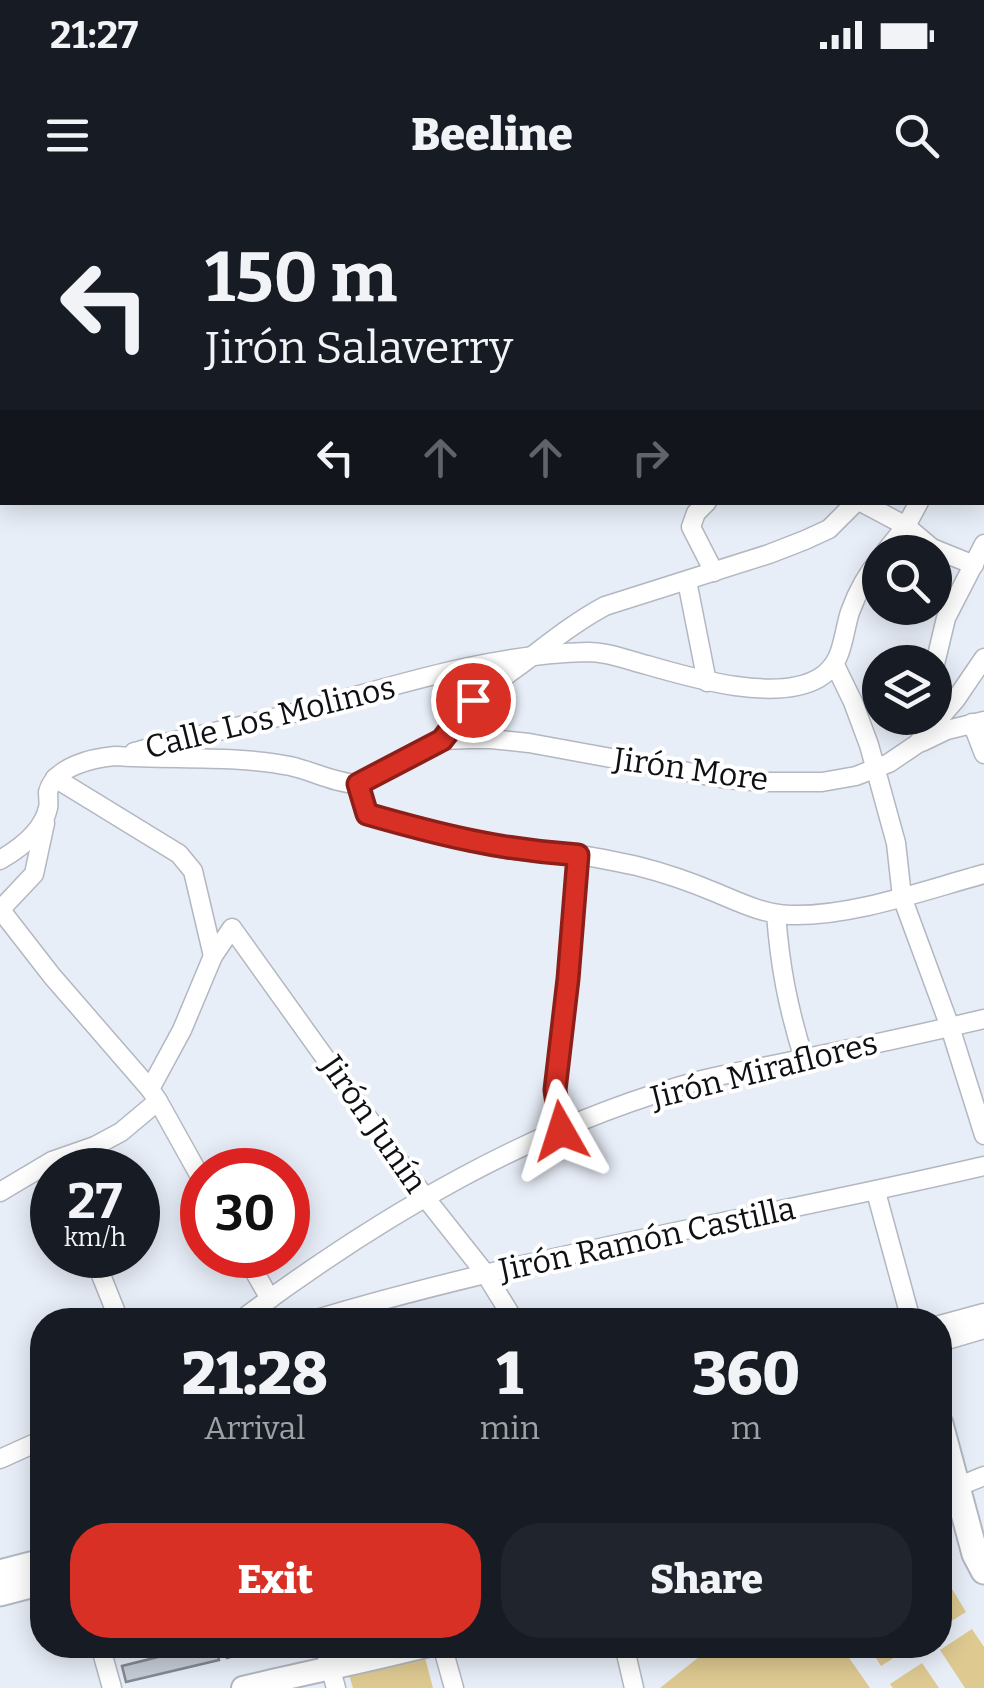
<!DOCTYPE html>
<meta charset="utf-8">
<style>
:root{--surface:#171b24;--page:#20242c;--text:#f1f3f6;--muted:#9ea1a6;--accent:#d93025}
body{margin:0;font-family:Bitter,serif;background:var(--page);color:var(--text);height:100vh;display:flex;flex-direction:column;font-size:38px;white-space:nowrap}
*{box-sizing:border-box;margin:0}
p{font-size:32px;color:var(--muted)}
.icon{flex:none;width:55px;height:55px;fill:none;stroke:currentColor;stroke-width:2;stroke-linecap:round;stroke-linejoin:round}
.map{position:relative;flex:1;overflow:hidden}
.sheet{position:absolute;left:30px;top:1108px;width:922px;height:350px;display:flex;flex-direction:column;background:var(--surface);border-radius:40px;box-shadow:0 5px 25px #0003}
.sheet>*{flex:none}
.banner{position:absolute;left:0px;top:0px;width:985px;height:305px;box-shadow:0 5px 25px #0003;background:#171b24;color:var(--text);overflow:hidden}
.buttons{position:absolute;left:862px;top:335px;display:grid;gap:20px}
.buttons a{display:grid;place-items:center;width:90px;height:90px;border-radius:50%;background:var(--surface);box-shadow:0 5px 25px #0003;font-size:50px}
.speed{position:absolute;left:30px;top:948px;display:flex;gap:20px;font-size:50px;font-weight:700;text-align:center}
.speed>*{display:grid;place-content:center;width:130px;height:130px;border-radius:50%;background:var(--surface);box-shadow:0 5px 25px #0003;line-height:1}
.speed small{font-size:25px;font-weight:400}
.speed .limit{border:15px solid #d22;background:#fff;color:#111}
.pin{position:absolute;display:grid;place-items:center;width:85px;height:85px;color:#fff;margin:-42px;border:5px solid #fff;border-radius:50%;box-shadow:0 2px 10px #0007}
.me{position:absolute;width:110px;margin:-55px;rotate:354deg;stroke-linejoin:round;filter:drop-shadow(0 0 8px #0008)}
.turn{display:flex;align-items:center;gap:35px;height:210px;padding:0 40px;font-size:45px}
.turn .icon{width:130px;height:130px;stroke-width:2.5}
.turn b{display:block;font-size:70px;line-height:85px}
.lanes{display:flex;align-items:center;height:95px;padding:0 40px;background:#0003;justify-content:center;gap:50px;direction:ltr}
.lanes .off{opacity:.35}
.eta{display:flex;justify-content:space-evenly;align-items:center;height:170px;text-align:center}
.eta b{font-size:60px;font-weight:800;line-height:70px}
.primary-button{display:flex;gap:20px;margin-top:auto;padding:20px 40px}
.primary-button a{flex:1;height:115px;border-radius:40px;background:var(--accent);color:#fff;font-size:40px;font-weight:800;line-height:115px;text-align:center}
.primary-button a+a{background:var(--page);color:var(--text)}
.status{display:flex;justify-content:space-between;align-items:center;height:70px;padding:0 50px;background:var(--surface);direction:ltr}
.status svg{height:28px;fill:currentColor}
header{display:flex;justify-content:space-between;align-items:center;height:130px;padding:0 40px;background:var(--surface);font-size:45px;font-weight:800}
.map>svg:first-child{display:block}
.green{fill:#dec991}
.building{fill:#c7cdd7;stroke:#848992;stroke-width:2.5}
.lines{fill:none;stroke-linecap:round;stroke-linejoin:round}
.minor-casing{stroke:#b2b7c1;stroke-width:21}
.major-casing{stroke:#b2b7c1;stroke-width:26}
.highway-casing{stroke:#b2b7c1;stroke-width:29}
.minor{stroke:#fff;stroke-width:18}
.major{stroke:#fff;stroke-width:22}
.highway{stroke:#fff;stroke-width:25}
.route-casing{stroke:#8d1f18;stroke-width:25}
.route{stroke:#d93025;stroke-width:18}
.labels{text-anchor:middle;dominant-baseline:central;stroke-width:8;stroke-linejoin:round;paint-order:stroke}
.street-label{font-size:32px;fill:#0f1014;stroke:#fff}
</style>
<div class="status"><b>21:27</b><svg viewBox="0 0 49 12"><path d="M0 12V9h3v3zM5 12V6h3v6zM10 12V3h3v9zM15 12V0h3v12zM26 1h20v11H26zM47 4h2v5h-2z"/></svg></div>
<header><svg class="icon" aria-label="menu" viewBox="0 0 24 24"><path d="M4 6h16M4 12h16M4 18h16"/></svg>Beeline<svg class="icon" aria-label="search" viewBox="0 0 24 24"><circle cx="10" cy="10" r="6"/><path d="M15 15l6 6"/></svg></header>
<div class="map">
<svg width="984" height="1488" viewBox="0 0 984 1488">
<rect width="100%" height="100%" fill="#e8eef8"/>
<!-- green -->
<g class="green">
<path d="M284 0H755L754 2H286Z"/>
<path d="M940 1369 966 1412 940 1428Z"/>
<path d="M972 1429 984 1447V1488H965L940 1450Z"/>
<path d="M714 1445H833L845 1452 870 1488H660Z"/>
<path d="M868 1445H914L881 1466Z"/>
<path d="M423 1450 433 1488H353L348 1472Z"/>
<path d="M922 1463 939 1488H893L890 1484Z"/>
</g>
<!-- building -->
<g class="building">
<path d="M206 1445H215L219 1460 126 1482 122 1466Z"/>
<path d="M224 1445H274L227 1458Z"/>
</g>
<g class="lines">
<defs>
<g id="minor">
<path d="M806 2 807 0"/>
<path d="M857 2V0"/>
<path d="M982 6 984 0"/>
<path d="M707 302 696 313 691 327 714 372"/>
<path d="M861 302 906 326 932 348 974 365"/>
<path d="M885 352 906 326 919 302"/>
<path d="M687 381 707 482"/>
<path d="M935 464 946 418 984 344"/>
<path d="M835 465 853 502 869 545 896 643 902 697 950 827 984 935"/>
<path d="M972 523 984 554"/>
<path d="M442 540C467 502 492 486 527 460 553 440 577 421 605 406L769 354 805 340 829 329 856 302"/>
<path d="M922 542 947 530 984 521"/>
<path d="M134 552C149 549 164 543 178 540 228 529 278 518 327 504 413 480 498 454 588 452 608 452 628 460 647 465 692 478 776 503 819 478 844 463 842 437 850 412 857 393 867 374 880 359"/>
<path d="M55 578 179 654 193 671 213 756"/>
<path d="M358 584 367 614C409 626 450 638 493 647 521 652 549 652 577 655 597 657 617 662 637 666 665 673 691 682 717 693 741 703 763 714 790 715 851 717 925 690 984 674"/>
<path d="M0 660C19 649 43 631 48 608 49 605 48 594 48 592 55 566 93 558 115 556 171 560 235 555 290 566 313 571 334 583 358 584L442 540 469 539H491L529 543 726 579 764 582H822L856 576 889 563 917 544 956 499 984 458"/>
<path d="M0 709 52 776 150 889"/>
<path d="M0 710 34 674 45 623"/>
<path d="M776 714C780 767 788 808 804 859"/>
<path d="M158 901 202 980"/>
<path d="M561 931 555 890 568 779 578 655"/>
<path d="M0 992 52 961 95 946 121 932 158 901 150 889 182 830 213 756 232 728 424 996 485 1073 514 1120"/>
<path d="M876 992 911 1120"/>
<path d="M93 1055 119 1120"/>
<path d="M245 1055 270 1099"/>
<path d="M241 1120C380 1016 534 925 702 880 737 871 772 866 806 858 866 846 925 833 984 819"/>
<path d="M313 1120C533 1054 761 1018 984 966"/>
<path d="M940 1125 984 1113"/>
<path d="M940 1142 984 1129"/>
<path d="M0 1259 42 1240"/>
<path d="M957 1287 984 1276"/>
<path d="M100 1445 112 1488"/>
<path d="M324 1445 336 1488"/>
<path d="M442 1445 454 1488"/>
<path d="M624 1445 634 1488"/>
</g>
<path id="major" d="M243 1488C305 1473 367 1461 429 1445"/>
<g id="highway">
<path d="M940 1224 975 1354 984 1371"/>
<path d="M0 1373 42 1362"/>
<path d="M0 1393 42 1382"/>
</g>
</defs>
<!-- minor casing -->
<use href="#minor" class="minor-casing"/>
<!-- major casing -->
<use href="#major" class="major-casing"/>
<!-- highway casing -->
<use href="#highway" class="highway-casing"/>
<!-- minor -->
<use href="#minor" class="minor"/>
<!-- major -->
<use href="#major" class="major"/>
<!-- highway -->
<use href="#highway" class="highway"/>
</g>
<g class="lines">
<defs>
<path id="route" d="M473 500 442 540 358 584 367 614C440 635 501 650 578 655L568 779 555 890 561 931"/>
</defs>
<!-- route casing -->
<use href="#route" class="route-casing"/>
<!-- route -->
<use href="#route" class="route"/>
</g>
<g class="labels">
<!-- street labels -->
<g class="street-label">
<text transform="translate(270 517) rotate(-14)">Calle Los Molinos</text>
<text transform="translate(691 569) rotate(8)">Jirón More</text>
<text transform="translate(764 870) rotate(-14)">Jirón Miraflores</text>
<text transform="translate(374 924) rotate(55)">Jirón Junín</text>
<text transform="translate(647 1039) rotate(-12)">Jirón Ramón Castilla</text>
</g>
</g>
</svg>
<div class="buttons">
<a><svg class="icon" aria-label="search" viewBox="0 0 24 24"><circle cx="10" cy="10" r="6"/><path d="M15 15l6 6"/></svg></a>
<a><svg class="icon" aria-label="layers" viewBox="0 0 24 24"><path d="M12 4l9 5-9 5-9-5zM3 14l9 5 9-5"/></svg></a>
</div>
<div class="speed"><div>27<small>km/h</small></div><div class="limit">30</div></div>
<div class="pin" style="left:473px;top:500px;background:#d93025"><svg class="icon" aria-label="arrive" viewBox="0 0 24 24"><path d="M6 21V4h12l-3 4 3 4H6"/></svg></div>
<svg class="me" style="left:561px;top:931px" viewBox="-20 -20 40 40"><path d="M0-17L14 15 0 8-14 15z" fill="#d93025" stroke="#fff" stroke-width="4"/></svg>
<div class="banner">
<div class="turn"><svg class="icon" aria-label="left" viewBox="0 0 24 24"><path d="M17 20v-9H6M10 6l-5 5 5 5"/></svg><div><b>150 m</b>Jirón Salaverry</div></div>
<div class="lanes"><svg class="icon" aria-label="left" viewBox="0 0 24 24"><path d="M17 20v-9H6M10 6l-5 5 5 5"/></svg><svg class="icon off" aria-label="ahead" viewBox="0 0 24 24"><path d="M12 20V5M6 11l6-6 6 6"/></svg><svg class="icon off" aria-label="ahead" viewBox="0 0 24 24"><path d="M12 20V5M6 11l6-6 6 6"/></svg><svg class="icon off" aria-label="right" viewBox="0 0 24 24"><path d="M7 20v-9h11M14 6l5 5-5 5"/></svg></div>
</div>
<section class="sheet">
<div class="eta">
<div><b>21:28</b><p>Arrival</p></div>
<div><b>1</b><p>min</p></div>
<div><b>360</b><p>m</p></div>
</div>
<div class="primary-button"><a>Exit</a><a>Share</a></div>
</section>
</div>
